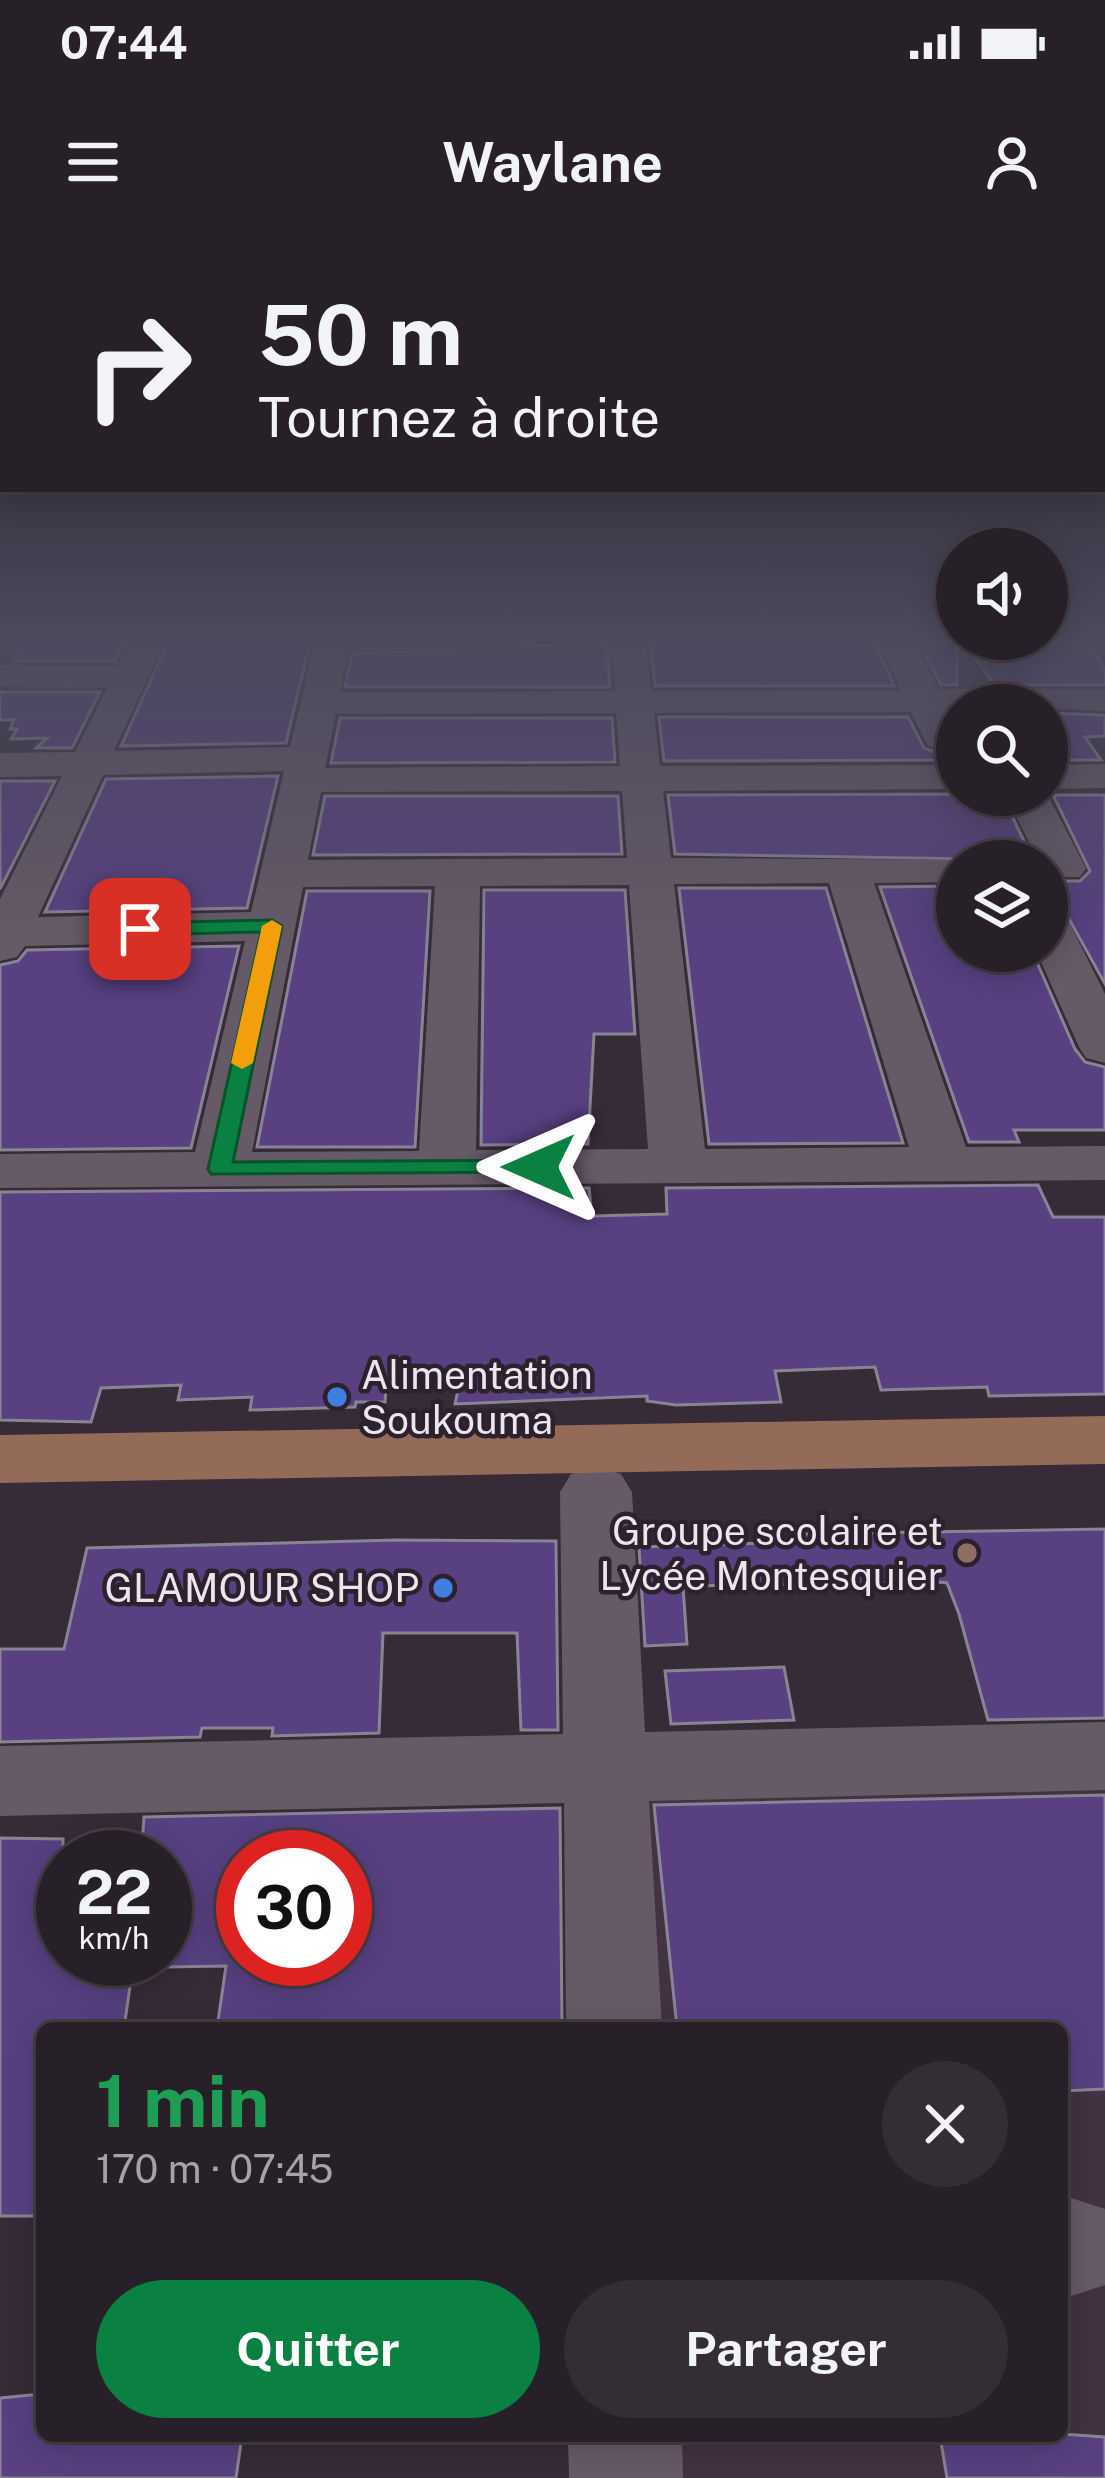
<!DOCTYPE html>
<html lang="fr">
<meta charset="utf-8">
<style>
:root{--surface:#282028;--page:#342d34;--text:#f1f3f6;--muted:#a5a3a8;--line:#443e45;--accent:#0b8043}
body{margin:0;font-family:"Public Sans",sans-serif;background:var(--page);color:var(--text);height:100vh;display:flex;flex-direction:column;font-size:45px;white-space:nowrap}
*{box-sizing:border-box;margin:0}
p{font-size:39px;color:var(--muted)}
.icon{flex:none;width:66px;height:66px;fill:none;stroke:currentColor;stroke-width:2;stroke-linecap:round;stroke-linejoin:round}
.map{position:relative;flex:1;overflow:hidden}
.side{position:absolute;left:36px;top:1782px;width:1032px;height:420px;display:flex;flex-direction:column;background:var(--surface);border-radius:18px;box-shadow:0 6px 30px #0003,0 0 0 3px var(--line)}
.side>*{flex:none}
.banner{position:absolute;left:0px;top:0px;width:1107px;height:252px;box-shadow:0 6px 30px #0003,0 0 0 3px var(--line);background:#282028;color:var(--text);overflow:hidden}
.controls{position:absolute;left:936px;top:288px;display:grid;gap:24px}
.controls a{display:grid;place-items:center;width:132px;height:132px;border-radius:50%;background:var(--surface);box-shadow:0 6px 30px #0003,0 0 0 3px var(--line);font-size:60px}
.speed{position:absolute;left:36px;top:1590px;display:flex;gap:24px;font-size:60px;font-weight:700;text-align:center}
.speed>*{display:grid;place-content:center;width:156px;height:156px;border-radius:50%;background:var(--surface);box-shadow:0 6px 30px #0003,0 0 0 3px var(--line);line-height:1}
.speed small{font-size:30px;font-weight:400}
.speed .limit{border:18px solid #d22;background:#fff;color:#111}
.pin{position:absolute;display:grid;place-items:center;width:102px;height:102px;color:#fff;margin:-51px;border-radius:24px;box-shadow:0 6px 18px #0006}
.me{position:absolute;width:132px;margin:-66px;rotate:270deg;stroke-linejoin:round;filter:drop-shadow(0 0 9px #0008)}
.turn{display:flex;align-items:center;gap:42px;height:252px;padding:0 60px;font-size:54px}
.turn .icon{width:156px;height:156px;stroke-width:2.5}
.turn b{display:block;font-size:84px;line-height:102px}
.round{display:grid;place-items:center;flex:none;width:126px;height:126px;border-radius:63px;background:var(--page)}
.overview{display:flex;align-items:center;justify-content:space-between;height:204px;padding:0 60px}
h1{font-size:72px;font-weight:700;line-height:90px;color:#1e9e55}
.cta{display:flex;gap:24px;margin-top:auto;padding:24px 60px}
.cta a{flex:1;height:138px;border-radius:72px;background:var(--accent);color:#fff;font-size:48px;font-weight:700;line-height:138px;text-align:center}
.cta a+a{background:var(--page);color:var(--text)}
.status{display:flex;justify-content:space-between;align-items:center;height:84px;padding:0 60px;background:var(--surface);direction:ltr}
.status svg{height:33px;fill:currentColor}
header{display:flex;justify-content:space-between;align-items:center;height:156px;padding:0 60px;background:var(--surface);font-size:54px;font-weight:700}
.map>svg:first-child{display:block}
.built{fill:#423242}
.building{fill:#584081;stroke:#898495;stroke-width:3;fill-rule:evenodd}
.lines{fill:none;stroke-linecap:round;stroke-linejoin:round}
.minor{fill:#665a67;fill-rule:evenodd}
.major{fill:#946a59;fill-rule:evenodd}
.route{fill:#0b8043;stroke:#07532c;stroke-width:3}
.slow{fill:#f59e0b}
.shop-dot{fill:#3f7fe0;stroke:#2c212c;stroke-width:4.5}
.education-dot{fill:#8d6e63;stroke:#2c212c;stroke-width:4.5}
.labels{text-anchor:middle;dominant-baseline:central;stroke-width:9;stroke-linejoin:round;paint-order:stroke}
.poi-label{font-size:39px;fill:#ede5ed;stroke:#2c212c;text-anchor:end}
</style>
<div class="status"><b>07:44</b><svg viewBox="0 0 49 12"><path d="M0 12V9h3v3zM5 12V6h3v6zM10 12V3h3v9zM15 12V0h3v12zM26 1h20v11H26zM47 4h2v5h-2z"/></svg></div>
<header><svg class="icon" aria-label="menu" viewBox="0 0 24 24"><path d="M4 6h16M4 12h16M4 18h16"/></svg>Waylane<svg class="icon" aria-label="person" viewBox="0 0 24 24"><circle cx="12" cy="8" r="4"/><path d="M4 21q1-7 8-7t8 7"/></svg></header>
<div class="map">
<svg width="1105" height="2238" viewBox="0 0 1105 2238">
<rect width="100%" height="100%" fill="#362b36"/>
<!-- built -->
<path class="built" d="M1105 1516V2238H659L658 2196H1062V1788H650L644 1538Z"/>
<!-- building -->
<g class="building">
<path d="M27 398H127L115 421H14Z"/>
<path d="M170 398H311L286 503 121 506Z"/>
<path d="M836 403 876 405 894 446H655L650 404Z"/>
<path d="M957 403V445H941L920 404Z"/>
<path d="M574 404H607L610 447H345L352 414Z"/>
<path d="M965 404H1089L1105 429V445H995Z"/>
<path d="M0 452H100L72 508H36L47 498 11 499 17 489H10L14 480H0Z"/>
<path d="M1047 473 1105 475V496L1085 497 1101 520H1051Z"/>
<path d="M659 477H908L924 508 941 514 957 509V520L664 521Z"/>
<path d="M340 478H612L615 522 331 523Z"/>
<path d="M278 536 247 668 45 672 106 539Z"/>
<path d="M0 541H55L0 649Z"/>
<path d="M957 554 1002 555 1033 620 675 614 668 555Z"/>
<path d="M1053 555H1105V744L1048 641H1080L1090 631Z"/>
<path d="M325 556H618L622 614 313 615Z"/>
<path d="M957 646V711H1032L1075 809 1085 822 1105 827V890H1014L1019 902H969L880 647Z"/>
<path d="M679 648H826L903 903 709 904Z"/>
<path d="M484 650H625L635 794H594L588 904 481 905Z"/>
<path d="M307 651H430L415 907H257Z"/>
<path d="M239 706 191 908 0 910V725L18 721 27 710Z"/>
<path d="M1038 945 1053 977H1105V1154L989 1156 987 1147 881 1150 875 1127 775 1131 781 1162 676 1165 647 1161V1156L455 1164 462 1132 387 1135 385 1162H356L355 1167 250 1170 252 1157 178 1160 181 1145 101 1148 91 1182 0 1180V952L589 948 592 976 667 974 666 948Z"/>
<path d="M1105 1289V1478L988 1480 959 1374 947 1343 939 1342 683 1346 687 1404 645 1406 639 1307 797 1302 796 1294Z"/>
<path d="M396 1300 556 1301 558 1490H521L517 1393H383L379 1493 272 1496 273 1488H202L200 1497 0 1502V1409H64L87 1308Z"/>
<path d="M784 1427 794 1480 671 1484 665 1431Z"/>
<path d="M1105 1555V1849L1062 1851V1788H677L654 1565Z"/>
<path d="M560 1568 562 1788H217L226 1726 165 1727 172 1617H141L144 1577ZM345 1617V1719H243V1694L235 1693 243 1617Z"/>
<path d="M0 1598 63 1599V1719H134L124 1788H42V1976H0Z"/>
<path d="M42 2154V2196H242L236 2238H0V2158Z"/>
<path d="M1062 2194 1105 2197V2238H947L940 2196Z"/>
</g>
<g class="lines">
<!-- minor -->
<g class="minor">
<path d="M132 398H166L114 511 290 507 316 398H501L484 408 348 410 340 452 615 451 611 398H645L651 451 901 450 878 398H912L938 449H1105V471L957 465V472H949L957 504 942 510 928 506 911 472 654 473 660 526 957 525V549L663 551 671 618 973 620 957 621V642L874 643 966 907 1105 906V940L0 948V914L195 912 245 701 25 706 17 717 0 721V659L62 536 0 537V513L75 512 107 448 0 447V425L118 426ZM616 473 620 526 325 528 336 474ZM284 531 251 672 38 677 103 535ZM622 551 627 618 308 620 321 552ZM829 643 909 907 705 909 674 644ZM629 645 648 909 476 910 480 646ZM435 646 419 911 252 912 303 647Z"/>
<path d="M1105 524V548L1047 549V525Z"/>
<path d="M1047 554 1086 628 1080 637H1048L1047 621H1038L1006 555Z"/>
<path d="M1047 670 1064 674 1070 684 1105 754V823L1086 818 1079 807 1036 711H1047Z"/>
<path d="M596 1227 621 1234 632 1252 645 1492 1105 1482V1550L649 1561 662 1788H566L564 1563 0 1576V1506L563 1494 560 1252 571 1234Z"/>
<path d="M1062 1955 1105 1969V2045L1062 2059Z"/>
<path d="M568 2196H682L683 2238H569Z"/>
</g>
<!-- major -->
<path class="major" d="M1105 1176V1224L0 1243V1195Z"/>
</g>
<!-- sky -->
<linearGradient id="sky" x2="0" y2="1"><stop stop-color="#1e181e"/><stop offset="0.56" stop-color="#4c4a5d"/><stop offset="1" stop-color="#4c4a5d" stop-opacity="0"/></linearGradient>
<rect width="1105" height="712" fill="url(#sky)"/>
<!-- route -->
<path class="route" d="M272 680 282 686 233 922 539 920 548 922V932L211 934 208 929 261 692 140 695 130 689 140 683Z"/>
<!-- slow -->
<path class="slow" d="M272 680 282 686 253 823 242 829 231 823 262 686Z"/>
<!-- markers -->
<g class="shop-dot">
<circle cx="337" cy="1157" r="12"/>
<circle cx="443" cy="1348" r="12"/>
</g>
<circle class="education-dot" cx="967" cy="1313" r="12"/>
<g class="labels">
<!-- poi labels -->
<g class="poi-label">
<text x="361" y="1135" text-anchor="start">Alimentation<tspan x="361" dy="45">Soukouma</tspan></text>
<text x="943" y="1291">Groupe scolaire et<tspan x="943" dy="45">Lycée Montesquier</tspan></text>
<text x="419" y="1348">GLAMOUR SHOP</text>
</g>
</g>
</svg>
<div class="controls">
<a><svg class="icon" aria-label="sound" viewBox="0 0 24 24"><path d="M4 9h4l5-4v14l-5-4H4zM17 9q2 3 0 6"/></svg></a>
<a><svg class="icon" aria-label="search" viewBox="0 0 24 24"><circle cx="10" cy="10" r="6"/><path d="M15 15l6 6"/></svg></a>
<a><svg class="icon" aria-label="layers" viewBox="0 0 24 24"><path d="M12 4l9 5-9 5-9-5zM3 14l9 5 9-5"/></svg></a>
</div>
<div class="speed"><div>22<small>km/h</small></div><div class="limit">30</div></div>
<div class="pin" style="left:140px;top:689px;background:#d93025"><svg class="icon" aria-label="arrive" viewBox="0 0 24 24"><path d="M6 21V4h12l-3 4 3 4H6"/></svg></div>
<svg class="me" style="left:539px;top:927px" viewBox="-20 -20 40 40"><path d="M0-17L14 15 0 8-14 15z" fill="#0b8043" stroke="#fff" stroke-width="4"/></svg>
<div class="banner">
<div class="turn"><svg class="icon" aria-label="right" viewBox="0 0 24 24"><path d="M7 20v-9h11M14 6l5 5-5 5"/></svg><div><b>50 m</b>Tournez à droite</div></div>
</div>
<section class="side">
<div class="overview"><div><h1>1 min</h1><p>170 m · 07:45</p></div><a class="round"><svg class="icon" aria-label="close" viewBox="0 0 24 24"><path d="M6 6l12 12M18 6L6 18"/></svg></a></div>
<div class="cta"><a>Quitter</a><a>Partager</a></div>
</section>
</div>
